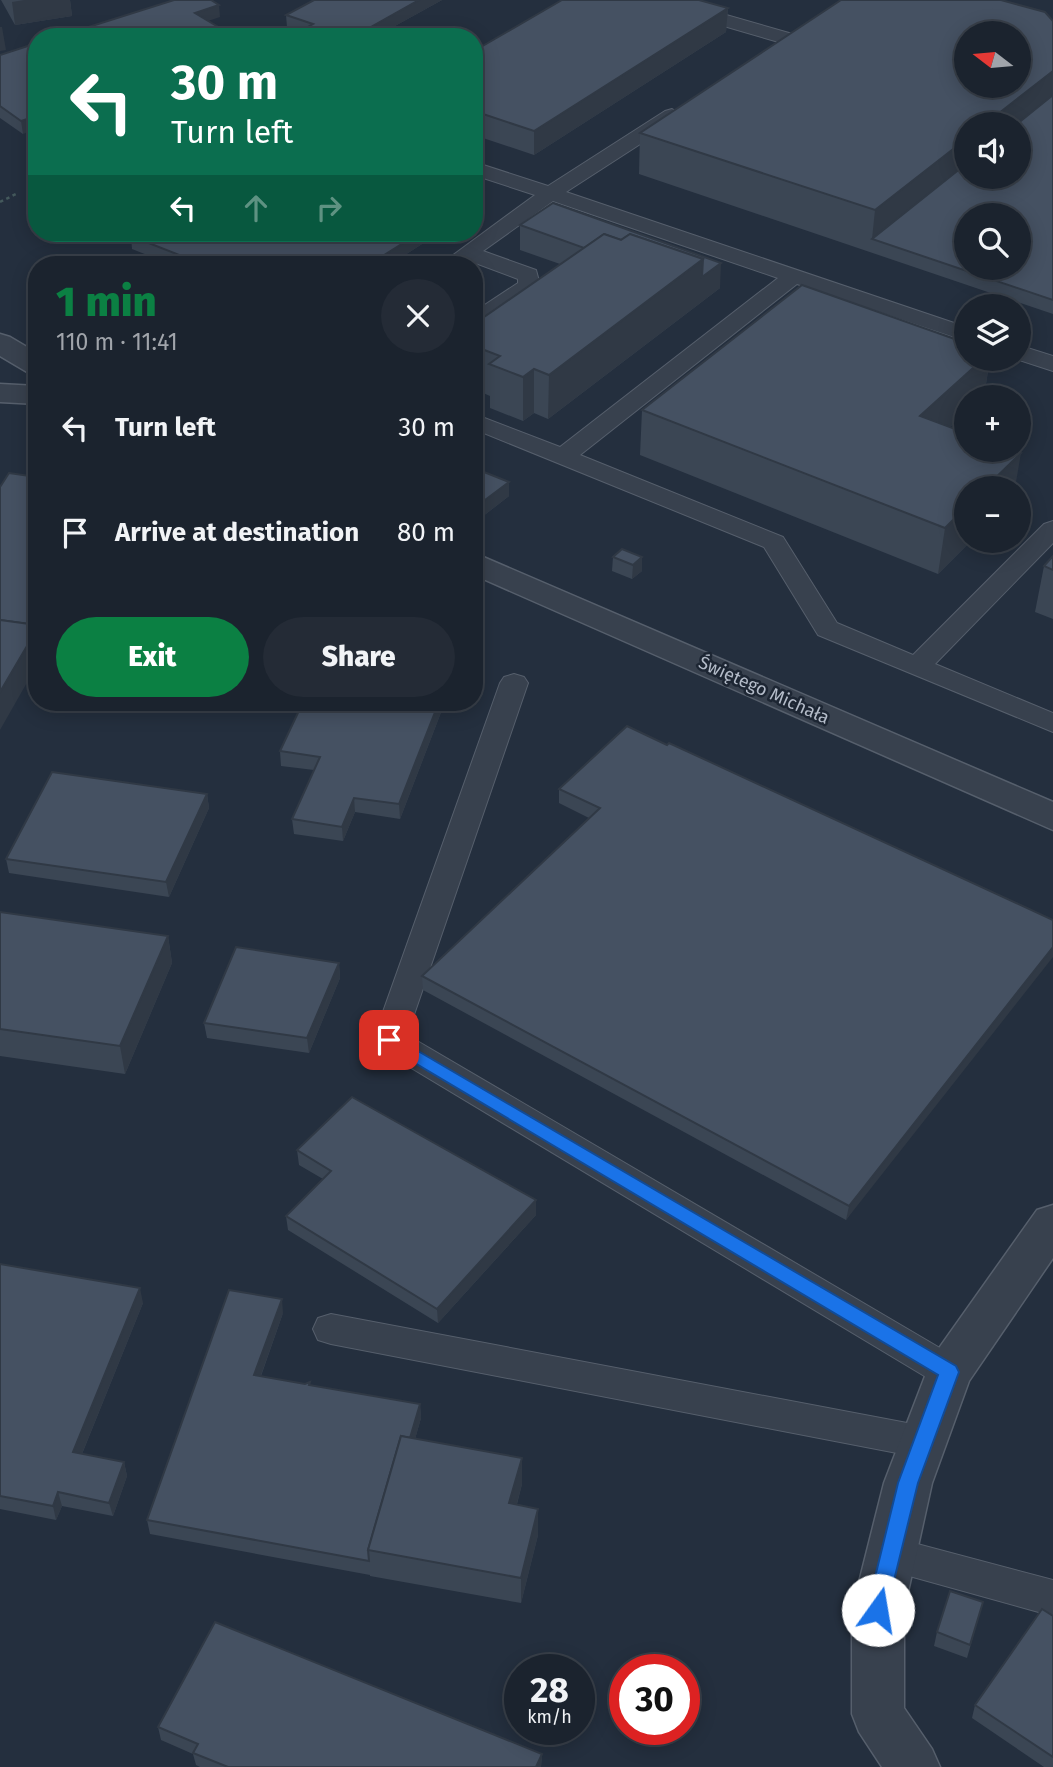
<!DOCTYPE html>
<meta charset="utf-8">
<style>
:root{--surface:#1b232e;--page:#242b36;--text:#f1f3f6;--muted:#a0a4aa;--line:#39404a;--accent:#0b8043}
body{margin:0;font-family:"Fira Sans",sans-serif;background:var(--page);color:var(--text);height:100vh;display:flex;flex-direction:column;font-size:26px;white-space:nowrap}
*{box-sizing:border-box;margin:0}
p{font-size:23px;color:var(--muted)}
.icon{flex:none;width:38px;height:38px;fill:none;stroke:currentColor;stroke-width:2;stroke-linecap:round;stroke-linejoin:round}
.map{position:relative;flex:1;overflow:hidden}
.drawer{position:absolute;left:28px;top:256px;width:455px;height:455px;display:flex;flex-direction:column;background:var(--surface);border-radius:28px;box-shadow:0 4px 18px #0003,0 0 0 2px var(--line)}
.drawer>*{flex:none}
.banner{position:absolute;left:28px;top:28px;width:455px;height:214px;border-radius:28px;box-shadow:0 4px 18px #0003,0 0 0 2px var(--line);background:#0b6e4f;color:#fff;overflow:hidden}
.needle{width:46px;rotate:286deg}
.tools{position:absolute;left:954px;top:21px;display:grid;gap:14px}
.tools a{display:grid;place-items:center;width:77px;height:77px;border-radius:50%;background:var(--surface);box-shadow:0 4px 18px #0003,0 0 0 2px var(--line);font-size:35px}
.speed{position:absolute;left:504px;top:1654px;display:flex;gap:14px;font-size:35px;font-weight:700;text-align:center}
.speed>*{display:grid;place-content:center;width:91px;height:91px;border-radius:50%;background:var(--surface);box-shadow:0 4px 18px #0003,0 0 0 2px var(--line);line-height:1}
.speed small{font-size:18px;font-weight:400}
.speed .limit{border:10px solid #d22;background:#fff;color:#111}
.pin{position:absolute;display:grid;place-items:center;width:60px;height:60px;color:#fff;margin:-30px;border-radius:14px;box-shadow:0 4px 10px #0006}
.me{position:absolute;width:77px;margin:-38px;rotate:13deg;stroke-linejoin:round;filter:drop-shadow(0 0 5px #0008)}
.turn{display:flex;align-items:center;gap:24px;height:147px;padding:0 28px;font-size:32px}
.turn .icon{width:91px;height:91px;stroke-width:2.5}
.turn b{display:block;font-size:49px;line-height:60px}
.lanes{display:flex;align-items:center;height:66px;padding:0 28px;background:#0003;justify-content:center;gap:35px;direction:ltr}
.lanes .off{opacity:.35}
.round{display:grid;place-items:center;flex:none;width:74px;height:74px;border-radius:37px;background:var(--page)}
.headline{display:flex;align-items:center;justify-content:space-between;height:119px;padding:0 28px}
h1{font-size:42px;font-weight:800;line-height:52px;color:var(--accent)}
.button{display:flex;gap:14px;margin-top:auto;padding:14px 28px}
.button a{flex:1;height:80px;border-radius:42px;background:var(--accent);color:#fff;font-size:28px;font-weight:800;line-height:80px;text-align:center}
.button a+a{background:var(--page);color:var(--text)}
ul{padding:0;list-style:none}
li{display:flex;align-items:center;gap:21px;height:105px;padding:0 28px}
li div{flex:1}
li b{display:block;font-size:26px}
li em{font-style:normal}
.map>svg:first-child{display:block}
.lines{fill:none;stroke-linecap:round;stroke-linejoin:round}
.service-casing{stroke:#565f6c;stroke-width:2}
.minor-casing{stroke:#565f6c;stroke-width:3}
.tertiary-casing{stroke:#565f6c;stroke-width:3}
.path{stroke:#44595c;stroke-width:2.5;stroke-dasharray:3.5 3.5;stroke-linecap:butt}
.service{fill:#38414e;fill-rule:evenodd}
.minor{fill:#38414e;fill-rule:evenodd}
.tertiary{fill:#38414e;fill-rule:evenodd}
.wall{fill:#3b4654}
.shaded-wall{fill:#303945}
.building{fill:#455162;stroke:#303945;stroke-width:2;fill-rule:evenodd}
.route{fill:#1a73e8;stroke:#114b97;stroke-width:2}
.labels{text-anchor:middle;dominant-baseline:central;stroke-width:5;stroke-linejoin:round;paint-order:stroke}
.street-label{font-size:18px;fill:#b4bcc9;stroke:#1d2633}
</style>
<div class="map">
<svg width="1053" height="1767" viewBox="0 0 1053 1767">
<rect width="100%" height="100%" fill="#242f3e"/>
<g class="lines">
<defs>
<g id="service">
<path d="M645 0H674L796 35 798 39 796 43H782L648 4Z"/>
<path d="M672 109 682 115 679 119 566 192 966 327V341L797 284 580 455 783 537 837 623 913 655 1044 524 1053 521V543L935 664 1053 713V732L818 635 764 547 474 429V414L560 447 778 278 553 201 483 251 536 270 540 285 482 327 474 329V312L518 283V279L470 261 466 264H441L535 195 474 175V162L548 186 665 111Z"/>
<path d="M1018 345 1053 356V371L1016 359H1018Z"/>
<path d="M514 674 524 677 528 683 407 1035 962 1361 967 1372 962 1383 949 1387 936 1383 378 1048 373 1040 500 683 504 677Z"/>
<path d="M331 1314 923 1426 936 1431 942 1442 936 1453 923 1458 331 1344 318 1340 313 1329 318 1318Z"/>
<path d="M891 1537 1053 1580V1616L877 1567 872 1555 877 1543Z"/>
</g>
<path id="minor" d="M1053 1205V1258L969 1381 932 1483 904 1610V1708L932 1749 940 1767H882L859 1732 852 1714V1610L884 1483 932 1358 1037 1210Z"/>
<g id="tertiary">
<path d="M0 334 10 337 37 353V375L27 372 0 356Z"/>
<path d="M0 384 37 386V404L0 402Z"/>
<path d="M474 553 1053 802V830L474 575Z"/>
</g>
</defs>
<!-- service casing -->
<use href="#service" class="service-casing"/>
<!-- minor casing -->
<use href="#minor" class="minor-casing"/>
<!-- tertiary casing -->
<use href="#tertiary" class="tertiary-casing"/>
<!-- path -->
<path class="path" d="M0 202 18 193"/>
<!-- service -->
<use href="#service" class="service"/>
<!-- minor -->
<use href="#minor" class="minor"/>
<!-- tertiary -->
<use href="#tertiary" class="tertiary"/>
</g>
<!-- wall -->
<g class="wall">
<path d="M1 0H70L72 16 15 25Z"/>
<path d="M314 0H442L375 37H295V34L299 31 287 27 286 15Z"/>
<path d="M728 8 726 32 534 155 474 135V51Z"/>
<path d="M1053 21V314L639 174 640 133Z"/>
<path d="M37 43 23 134 0 118V55Z"/>
<path d="M520 225 720 288 548 419 534 413 523 421 490 408V396L474 389V324L560 264 520 250Z"/>
<path d="M136 233H439L391 264H170L132 249 131 236Z"/>
<path d="M966 359H990L984 396 982 397H966V412L950 427 966 541H971L938 574 640 455 642 410Z"/>
<path d="M474 468 509 482V496L478 520 474 518Z"/>
<path d="M1053 556V619L1035 612 1044 566Z"/>
<path d="M613 557H642V571L632 579 612 571Z"/>
<path d="M445 702 400 819 355 812 343 841 294 834 292 819 314 770 281 766 280 751Z"/>
<path d="M559 789 1053 920 846 1220 423 990 422 976 589 818 559 803Z"/>
<path d="M207 794 209 808 169 897 9 873 6 859Z"/>
<path d="M0 912 168 936 172 963 125 1074 0 1056Z"/>
<path d="M339 963 340 978 309 1053 207 1038 204 1023Z"/>
<path d="M297 1150 536 1200V1215L438 1323 288 1230 286 1216 323 1179 299 1165Z"/>
<path d="M0 1264 143 1303 82 1454 124 1462 127 1476 113 1516 62 1506 56 1520 0 1509Z"/>
<path d="M283 1313 261 1376 305 1384 310 1382V1385L420 1404 421 1418 415 1439 522 1484 517 1504 538 1509V1535L521 1603 370 1576V1575L150 1534 147 1520Z"/>
<path d="M983 1602 967 1658 934 1646 937 1632Z"/>
<path d="M1053 1616V1767H1044L972 1718 975 1705Z"/>
<path d="M158 1727 542 1754 541 1767H200L196 1765 193 1754 161 1740Z"/>
</g>
<!-- shaded-wall -->
<g class="shaded-wall">
<path d="M24 0H70L72 16 15 25 12 2Z"/>
<path d="M419 0H442L375 37H353Z"/>
<path d="M219 5 220 17 196 25 195 13Z"/>
<path d="M728 8 726 32 534 155V131Z"/>
<path d="M0 27H2L6 50 0 51Z"/>
<path d="M1053 71V106L1018 124H985Z"/>
<path d="M37 116V129L23 134 21 121Z"/>
<path d="M966 139V176L872 239 875 210Z"/>
<path d="M483 191 484 204 474 210V197Z"/>
<path d="M419 233H439L391 264H370Z"/>
<path d="M703 259 721 263 720 288 548 419 549 375Z"/>
<path d="M983 359H990L984 396 982 397H966V412L914 461 920 416Z"/>
<path d="M534 369V413L523 421V377Z"/>
<path d="M1021 453 1015 488H985Z"/>
<path d="M509 482V496L478 520 477 506Z"/>
<path d="M966 507V541H971L938 574 945 528Z"/>
<path d="M642 557V571L632 579 633 565Z"/>
<path d="M37 629V665L0 730V692Z"/>
<path d="M439 702H445L400 819 399 804Z"/>
<path d="M207 794 209 808 169 897 166 882Z"/>
<path d="M354 798 355 812 343 841 342 827Z"/>
<path d="M168 936 172 963 125 1074 120 1046Z"/>
<path d="M1053 947V957L846 1220 849 1206Z"/>
<path d="M339 963 340 978 309 1053 307 1038Z"/>
<path d="M536 1200V1215L438 1323 437 1309Z"/>
<path d="M140 1288 143 1303 77 1466 73 1452Z"/>
<path d="M282 1299 283 1313 256 1389 254 1375Z"/>
<path d="M420 1404 421 1418 408 1464 407 1450Z"/>
<path d="M522 1458V1484L510 1529 509 1503Z"/>
<path d="M124 1462 127 1476 113 1516 109 1503Z"/>
<path d="M58 1492 62 1506 56 1520 53 1506Z"/>
<path d="M538 1509V1535L521 1603V1578Z"/>
<path d="M542 1754 541 1767H536Z"/>
</g>
<!-- building -->
<g class="building">
<path d="M174 0H211L219 5 195 13 235 37H57Z"/>
<path d="M314 0H419L353 37 347 35 343 37H304L295 34 313 24 286 15Z"/>
<path d="M562 0H699L728 8 534 131 474 111V51Z"/>
<path d="M841 0H1001L1045 12 1053 21V71L985 124H966V139L875 210 640 133ZM966 33H1018V86H966Z"/>
<path d="M37 43V116L21 121 0 106V55Z"/>
<path d="M1053 95V300L872 239 966 164V177H1018V124H1017ZM966 215H1018V268H966Z"/>
<path d="M474 188 483 191 474 197Z"/>
<path d="M553 203 721 263 702 277 703 259 630 234 621 240 604 234 584 248 520 225Z"/>
<path d="M136 233H419L370 264H202L131 236Z"/>
<path d="M604 234 621 240 630 234 703 259 549 375 534 369 523 377 489 364 500 356 474 346V324Z"/>
<path d="M802 285 966 343V359H983L920 416 966 433V450H1011L1021 453 985 488H966V507L945 528 642 410Z"/>
<path d="M474 468 509 482 477 506 474 505Z"/>
<path d="M9 473 37 477V625L0 620V487Z"/>
<path d="M622 549 642 557 633 565 613 557Z"/>
<path d="M1053 556V570L1044 566Z"/>
<path d="M0 620 37 625V629L0 692Z"/>
<path d="M303 702H439L399 804 354 798 342 827 292 819 320 757 280 751Z"/>
<path d="M627 726 667 745 669 743 1053 920V947L849 1206 422 976 600 808 559 789Z"/>
<path d="M52 772 207 794 166 882 6 859Z"/>
<path d="M0 912 168 936 120 1046 0 1029Z"/>
<path d="M236 947 339 963 307 1038 204 1023Z"/>
<path d="M352 1097 536 1200 437 1309 286 1216 331 1171 297 1150Z"/>
<path d="M0 1264 140 1288 73 1452 124 1462 109 1503 58 1492 53 1506 0 1496Z"/>
<path d="M229 1290 282 1299 254 1375 305 1384 310 1382 309 1385 420 1404 410 1438 401 1436 368 1550 369 1561 147 1520Z"/>
<path d="M401 1436 522 1458 509 1503 538 1509 521 1578 368 1550Z"/>
<path d="M950 1591 983 1602 970 1645 937 1632Z"/>
<path d="M1042 1609 1053 1616V1757L975 1705Z"/>
<path d="M215 1622 542 1754 536 1767H228L193 1753 198 1744 158 1727Z"/>
</g>
<!-- route -->
<path class="route" d="M389 1034 956 1366 959 1372 918 1483 885 1617 878 1619 870 1617 867 1610 898 1483 938 1375 383 1044 380 1040 383 1035Z"/>
<g class="labels">
<!-- street labels -->
<g class="street-label">
<text transform="translate(764 690) rotate(24)">Świętego Michała</text>
</g>
</g>
</svg>
<div class="tools">
<a><svg class="needle" viewBox="-14 -14 28 28"><path d="M0-13l5 13h-10z" fill="#e53935"/><path d="M0 13l5-13h-10z" fill="#a0a4aa"/></svg></a>
<a><svg class="icon" aria-label="sound" viewBox="0 0 24 24"><path d="M4 9h4l5-4v14l-5-4H4zM17 9q2 3 0 6"/></svg></a>
<a><svg class="icon" aria-label="search" viewBox="0 0 24 24"><circle cx="10" cy="10" r="6"/><path d="M15 15l6 6"/></svg></a>
<a><svg class="icon" aria-label="layers" viewBox="0 0 24 24"><path d="M12 4l9 5-9 5-9-5zM3 14l9 5 9-5"/></svg></a>
<a>+</a>
<a>−</a>
</div>
<div class="speed"><div>28<small>km/h</small></div><div class="limit">30</div></div>
<div class="pin" style="left:389px;top:1040px;background:#d93025"><svg class="icon" aria-label="arrive" viewBox="0 0 24 24"><path d="M6 21V4h12l-3 4 3 4H6"/></svg></div>
<svg class="me" style="left:878px;top:1610px" viewBox="-20 -20 40 40"><circle r="19" fill="#fff"/><path d="M0-13L10 11 0 6-10 11z" fill="#1a73e8"/></svg>
<div class="banner">
<div class="turn"><svg class="icon" aria-label="left" viewBox="0 0 24 24"><path d="M17 20v-9H6M10 6l-5 5 5 5"/></svg><div><b>30 m</b>Turn left</div></div>
<div class="lanes"><svg class="icon" aria-label="left" viewBox="0 0 24 24"><path d="M17 20v-9H6M10 6l-5 5 5 5"/></svg><svg class="icon off" aria-label="ahead" viewBox="0 0 24 24"><path d="M12 20V5M6 11l6-6 6 6"/></svg><svg class="icon off" aria-label="right" viewBox="0 0 24 24"><path d="M7 20v-9h11M14 6l5 5-5 5"/></svg></div>
</div>
<section class="drawer">
<div class="headline"><div><h1>1 min</h1><p>110 m · 11:41</p></div><a class="round"><svg class="icon" aria-label="close" viewBox="0 0 24 24"><path d="M6 6l12 12M18 6L6 18"/></svg></a></div>
<ul>
<li><svg class="icon" aria-label="left" viewBox="0 0 24 24"><path d="M17 20v-9H6M10 6l-5 5 5 5"/></svg><div><b>Turn left</b></div><em>30 m</em></li>
<li><svg class="icon" aria-label="arrive" viewBox="0 0 24 24"><path d="M6 21V4h12l-3 4 3 4H6"/></svg><div><b>Arrive at destination</b></div><em>80 m</em></li>
</ul>
<div class="button"><a>Exit</a><a>Share</a></div>
</section>
</div>
